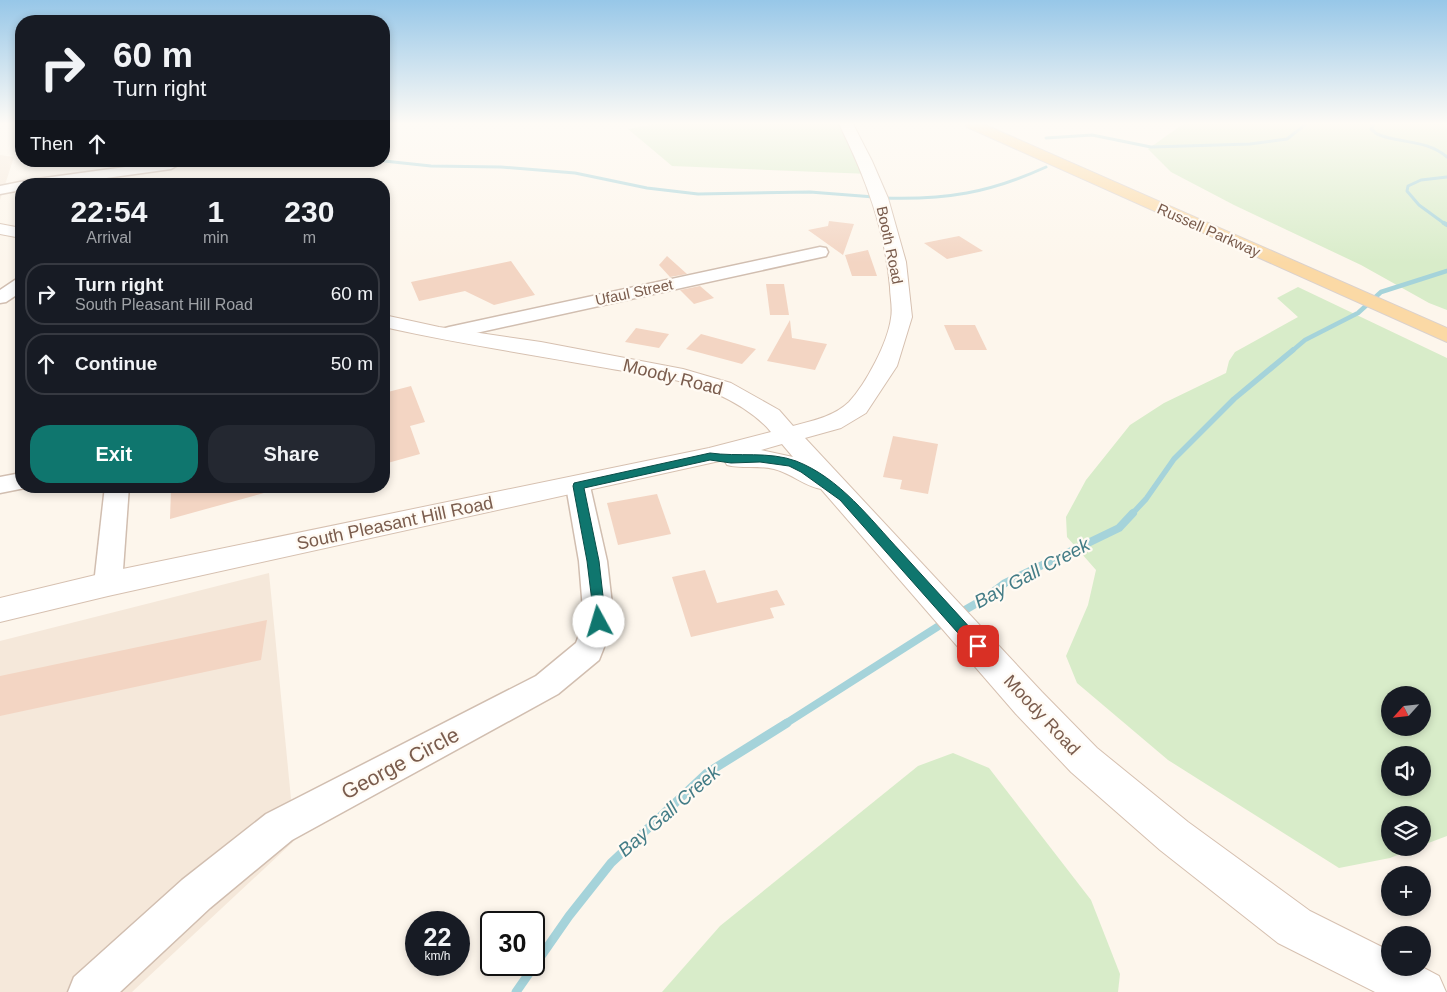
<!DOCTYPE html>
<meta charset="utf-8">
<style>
:root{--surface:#171b24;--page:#242831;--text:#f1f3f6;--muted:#9ea1a6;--line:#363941;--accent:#0f766e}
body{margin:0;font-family:Arial,sans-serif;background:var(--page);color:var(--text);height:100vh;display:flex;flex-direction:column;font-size:19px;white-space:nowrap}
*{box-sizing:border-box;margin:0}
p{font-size:16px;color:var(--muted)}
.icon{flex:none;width:28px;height:28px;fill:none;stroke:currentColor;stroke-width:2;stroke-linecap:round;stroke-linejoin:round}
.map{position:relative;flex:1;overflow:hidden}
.details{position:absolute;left:15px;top:178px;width:375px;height:315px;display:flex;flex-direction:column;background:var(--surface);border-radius:20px;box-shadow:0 2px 8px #0003}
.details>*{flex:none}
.guide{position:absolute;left:15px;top:15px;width:375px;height:152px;border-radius:20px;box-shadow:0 2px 8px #0003;background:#171b24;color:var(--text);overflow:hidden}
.needle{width:32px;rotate:243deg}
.tools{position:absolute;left:1381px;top:686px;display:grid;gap:10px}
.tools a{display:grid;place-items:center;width:50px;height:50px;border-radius:50%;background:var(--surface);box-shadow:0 2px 8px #0003;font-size:25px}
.speed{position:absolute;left:405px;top:911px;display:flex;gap:10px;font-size:25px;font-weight:700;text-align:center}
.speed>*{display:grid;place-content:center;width:65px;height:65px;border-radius:50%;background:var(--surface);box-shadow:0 2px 8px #0003;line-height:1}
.speed small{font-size:12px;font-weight:400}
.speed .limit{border:2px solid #111;border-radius:8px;background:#fff;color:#111}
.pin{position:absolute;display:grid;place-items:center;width:42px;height:42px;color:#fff;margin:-21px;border-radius:10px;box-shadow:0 2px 8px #0006}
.me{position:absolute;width:55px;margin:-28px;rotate:354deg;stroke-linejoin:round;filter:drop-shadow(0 0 4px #0008)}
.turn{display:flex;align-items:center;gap:18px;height:105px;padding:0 15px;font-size:22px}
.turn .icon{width:65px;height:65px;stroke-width:2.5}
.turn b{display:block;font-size:35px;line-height:42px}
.then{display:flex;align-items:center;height:48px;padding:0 15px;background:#0003;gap:10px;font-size:19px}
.eta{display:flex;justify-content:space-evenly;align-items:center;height:85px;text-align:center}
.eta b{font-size:30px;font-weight:700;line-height:35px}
.cta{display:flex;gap:10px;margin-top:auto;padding:10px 15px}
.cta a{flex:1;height:58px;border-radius:20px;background:var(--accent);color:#fff;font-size:20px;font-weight:700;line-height:58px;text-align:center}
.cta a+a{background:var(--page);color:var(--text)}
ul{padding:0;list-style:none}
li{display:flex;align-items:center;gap:15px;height:62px;margin:0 10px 8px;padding:0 5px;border:2px solid var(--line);border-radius:20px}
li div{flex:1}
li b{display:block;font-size:19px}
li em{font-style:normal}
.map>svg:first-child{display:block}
.residential{fill:#f5e8da}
.green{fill:#d8ecc9;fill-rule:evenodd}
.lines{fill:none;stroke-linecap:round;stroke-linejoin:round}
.stream-far4{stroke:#a5d3da;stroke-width:3}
.stream-far3{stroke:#a5d3da;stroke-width:4.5}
.stream-far2{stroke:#a5d3da;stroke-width:5.5}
.stream-far1{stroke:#a5d3da;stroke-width:8}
.stream{stroke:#a5d3da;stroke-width:9}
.building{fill:#f3d5c3}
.street-casing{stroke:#d1beb0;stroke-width:3}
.secondary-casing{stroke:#d6c0b0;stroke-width:2}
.primary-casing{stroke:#dad1cd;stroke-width:2}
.street{fill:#fff;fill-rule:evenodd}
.secondary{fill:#fff;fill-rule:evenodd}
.primary{fill:#fbd9a5;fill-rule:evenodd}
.route{fill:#0f766e;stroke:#0a4d48}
.labels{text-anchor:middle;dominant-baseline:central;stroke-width:4.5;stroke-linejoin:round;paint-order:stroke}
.far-street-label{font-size:15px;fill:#7a5c4d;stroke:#fffaf3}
.street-label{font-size:18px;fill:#7a5c4d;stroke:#fffaf3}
.water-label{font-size:19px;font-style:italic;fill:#437c86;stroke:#fffaf3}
.near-street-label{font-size:21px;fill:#7a5c4d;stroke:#fffaf3}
</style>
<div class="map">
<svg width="1447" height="992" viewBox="0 0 1447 992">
<rect width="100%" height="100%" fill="#fdf6ec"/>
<!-- residential -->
<g class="residential">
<path d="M0 155 14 157 0 200Z"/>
<path d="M269 573 295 840 132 992H0V641Z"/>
</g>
<!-- green -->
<g class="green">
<path d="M655 124H846L870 174 672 166 628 129Z"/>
<path d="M1183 124H1447V310L1429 303 1361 265 1234 205 1171 172 1148 149Z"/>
<path d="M1298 287 1447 358V836L1423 845 1422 815H1390V848H1415L1390 858 1339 868 1168 760 1077 683 1066 656 1088 605 1096 570 1067 537 1066 517 1086 480 1130 425 1164 403 1226 373 1229 361 1235 352 1298 317 1277 298ZM1390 695H1422V728H1390ZM1390 755H1422V788H1390Z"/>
<path d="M953 753 989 768 1091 900 1120 974 1118 992H662L720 926 918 766Z"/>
</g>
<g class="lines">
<!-- stream-far4 -->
<g class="stream-far4">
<path d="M1372 124 1373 127 1371 129 1377 134C1401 144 1426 139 1447 157"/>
<path d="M1046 138 1092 135 1151 147 1250 144 1287 139 1306 124"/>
<path d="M384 161 431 166 501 167 575 173 647 188 698 194 810 192 874 197"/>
<path d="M883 198C946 200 989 193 1046 167"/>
<path d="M1445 224 1419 205 1407 191 1408 186 1421 180 1447 177"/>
</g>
<!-- stream-far3 -->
<g class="stream-far3">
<path d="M1444 223 1447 225"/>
<path d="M1292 351 1305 340 1358 313 1381 292 1447 271"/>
</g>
<!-- stream-far2 -->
<path class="stream-far2" d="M1132 514 1146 499 1174 459 1234 399 1293 350"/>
<!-- stream-far1 -->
<g class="stream-far1">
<path d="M958 614 984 599 1005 583 1119 528 1133 513"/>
<path d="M785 724 945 622"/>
</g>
<!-- stream -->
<path class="stream" d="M516 992 569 916 611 863 707 773 787 723"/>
</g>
<!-- building -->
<g class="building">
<path d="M829 221 854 224 843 255 808 230 828 226Z"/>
<path d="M959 236 983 251 947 259 924 243Z"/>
<path d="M868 250 877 276H852L845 255Z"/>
<path d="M667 256 687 274 670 277 659 265Z"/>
<path d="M511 261 535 295 494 305 465 291 419 301 411 282Z"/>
<path d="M766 284H784L789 315H770Z"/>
<path d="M700 286 714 298 694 304 680 290Z"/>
<path d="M790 320 792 338 827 344 815 370 767 361Z"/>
<path d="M944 325H975L987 350H955Z"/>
<path d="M636 328 669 334 659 348 625 342Z"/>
<path d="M701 334 756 349 742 364 686 349Z"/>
<path d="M411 386 425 422 410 426 420 454 384 464V393Z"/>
<path d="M893 436 938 444 928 494 900 489 902 480 883 477Z"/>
<path d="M183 486H270L271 491 170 519 171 489Z"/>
<path d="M657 494 671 534 618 545 607 503Z"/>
<path d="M705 570 717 603 777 590 785 605 770 608 774 618 691 637 672 577Z"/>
<path d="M267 620 261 660 0 716V676Z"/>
</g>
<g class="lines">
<defs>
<g id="street">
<path d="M169 161 176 162 178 165 171 169 63 184H21V190L0 194V186L30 180Z"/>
<path d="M820 247 826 248 828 252 826 256 449 339 442 337 439 333 442 329 449 327Z"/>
<path d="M21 279V292L6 302 0 303V290L15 280Z"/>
<path d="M21 473V486L30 487 0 493V477Z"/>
<path d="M578 478 587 480 590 486 607 561 614 622 599 660 558 694 292 840 210 908 120 992H68L74 977 182 880 266 814 536 676 576 643 584 622 579 561 566 486 569 480Z"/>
<path d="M105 486H129L122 584 118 591 108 595 98 591 94 584Z"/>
</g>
<g id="secondary">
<path d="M839 124H853L872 161 888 198 906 262 912 317 897 366 866 413 841 428 805 438 1042 692 1097 748 1188 822 1310 911 1390 951V968L1422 967 1439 976 1446 992H1375L1278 943 1160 850 1071 772 1016 714 821 489C804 486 791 473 774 469 758 465 742 469 727 465L724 460 108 596 0 622V598L108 572 709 448 771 432C757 415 735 402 715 393 685 379 645 375 612 369 536 355 459 344 384 327V315L439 327 541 342 683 369 731 383 779 410 793 426C812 421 835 416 849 402 866 384 888 342 891 318 893 308 890 296 890 287 885 229 865 176 839 124ZM782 444 793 457 761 450Z"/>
<path d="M0 224 21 228V238L0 234Z"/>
</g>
<path id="primary" d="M965 124H983L1447 328V342L967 127Z"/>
</defs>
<!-- street casing -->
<use href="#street" class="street-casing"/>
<!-- secondary casing -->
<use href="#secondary" class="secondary-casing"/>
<!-- primary casing -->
<use href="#primary" class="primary-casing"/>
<!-- street -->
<use href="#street" class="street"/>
<!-- secondary -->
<use href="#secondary" class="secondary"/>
<!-- primary -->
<use href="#primary" class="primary"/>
</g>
<!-- sky -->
<linearGradient id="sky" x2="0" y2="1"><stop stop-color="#97c7e8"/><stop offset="0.47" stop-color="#fefbf6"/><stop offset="1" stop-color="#fefbf6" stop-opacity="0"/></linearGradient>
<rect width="1447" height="263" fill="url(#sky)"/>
<!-- route -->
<path class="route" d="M710 453C738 457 769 451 796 461 840 478 870 519 901 552 928 582 956 612 983 642L985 646 983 650 978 652 973 650 840 500 801 472 789 466 760 462 731 463 710 460 584 488 599 561 606 622 604 626 599 628 595 626 587 561 573 486 574 483Z"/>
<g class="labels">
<!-- far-street labels -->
<g class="far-street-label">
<text transform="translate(1209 230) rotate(24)">Russell Parkway</text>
<text transform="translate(890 245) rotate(78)">Booth Road</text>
<text transform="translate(634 292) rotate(-12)">Ufaul Street</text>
</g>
<!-- street labels -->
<g class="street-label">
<text transform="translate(673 377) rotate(14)">Moody Road</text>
<text transform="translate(395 523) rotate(-12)">South Pleasant Hill Road</text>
<text transform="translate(1042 715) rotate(47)">Moody Road</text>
</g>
<!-- water labels -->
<g class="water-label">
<text transform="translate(1032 573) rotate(-28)">Bay Gall Creek</text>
<text transform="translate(669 811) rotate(-41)">Bay Gall Creek</text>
</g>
<!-- near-street labels -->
<g class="near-street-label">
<text transform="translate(400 763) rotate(-28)">George Circle</text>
</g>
</g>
</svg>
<div class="tools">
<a><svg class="needle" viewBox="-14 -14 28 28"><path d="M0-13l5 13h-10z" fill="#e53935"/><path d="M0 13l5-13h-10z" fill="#9ea1a6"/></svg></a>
<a><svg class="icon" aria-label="sound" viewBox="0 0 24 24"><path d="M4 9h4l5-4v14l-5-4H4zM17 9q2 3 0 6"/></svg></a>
<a><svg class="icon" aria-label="layers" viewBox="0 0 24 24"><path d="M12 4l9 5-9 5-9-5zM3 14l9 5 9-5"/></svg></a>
<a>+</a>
<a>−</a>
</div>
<div class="speed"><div>22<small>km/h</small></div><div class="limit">30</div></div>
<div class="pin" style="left:978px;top:646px;background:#d93025"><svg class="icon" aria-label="arrive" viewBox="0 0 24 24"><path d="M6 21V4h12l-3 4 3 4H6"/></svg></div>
<svg class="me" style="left:599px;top:622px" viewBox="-20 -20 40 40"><circle r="19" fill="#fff"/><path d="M0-13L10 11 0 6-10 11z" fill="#0f766e"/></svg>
<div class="guide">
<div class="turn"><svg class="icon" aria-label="right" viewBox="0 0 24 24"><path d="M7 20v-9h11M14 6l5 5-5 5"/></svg><div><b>60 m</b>Turn right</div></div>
<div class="then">Then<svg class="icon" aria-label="ahead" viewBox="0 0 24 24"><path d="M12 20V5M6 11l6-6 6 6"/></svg></div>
</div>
<section class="details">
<div class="eta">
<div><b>22:54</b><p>Arrival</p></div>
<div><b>1</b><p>min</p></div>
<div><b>230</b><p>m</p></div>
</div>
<ul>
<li><svg class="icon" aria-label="right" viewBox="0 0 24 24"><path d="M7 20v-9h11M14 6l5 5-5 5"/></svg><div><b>Turn right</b><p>South Pleasant Hill Road</p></div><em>60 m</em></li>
<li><svg class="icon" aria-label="ahead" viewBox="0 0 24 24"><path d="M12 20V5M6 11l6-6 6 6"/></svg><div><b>Continue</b></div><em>50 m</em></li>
</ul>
<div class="cta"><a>Exit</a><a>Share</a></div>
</section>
</div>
